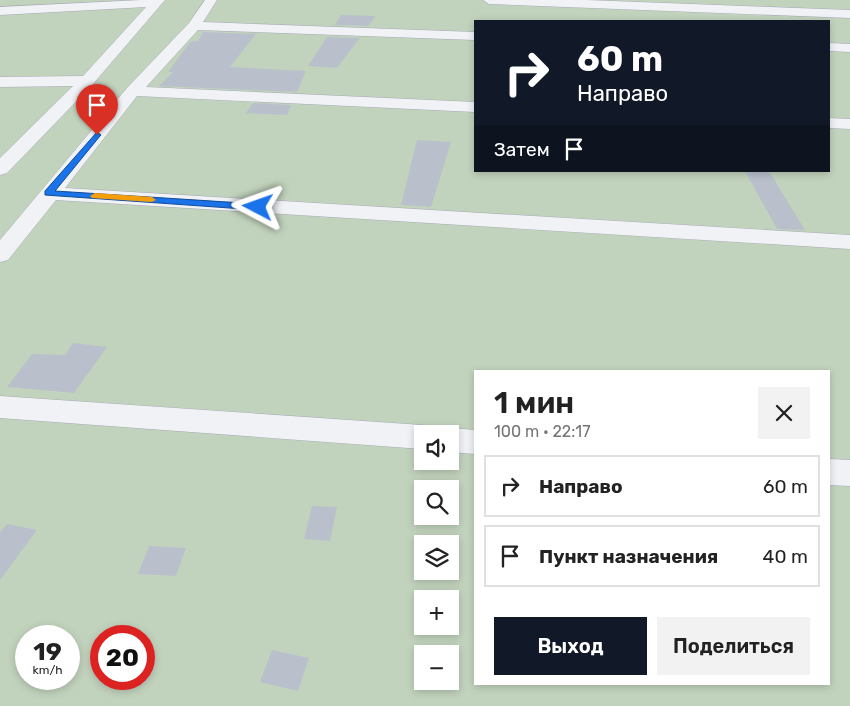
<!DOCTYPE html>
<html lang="ru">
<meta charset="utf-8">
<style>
:root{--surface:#fff;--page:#f2f2f2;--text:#222;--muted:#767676;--line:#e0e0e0;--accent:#111827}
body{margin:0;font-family:Rubik,sans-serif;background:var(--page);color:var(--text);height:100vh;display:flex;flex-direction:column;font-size:19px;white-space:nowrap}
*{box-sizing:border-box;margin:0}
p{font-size:16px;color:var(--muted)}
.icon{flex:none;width:28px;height:28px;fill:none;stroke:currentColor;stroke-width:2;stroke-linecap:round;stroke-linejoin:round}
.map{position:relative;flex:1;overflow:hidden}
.drawer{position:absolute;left:474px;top:370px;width:356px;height:315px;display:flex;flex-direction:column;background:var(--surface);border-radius:0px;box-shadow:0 2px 8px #0003}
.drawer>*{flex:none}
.guide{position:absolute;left:474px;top:20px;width:356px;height:152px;border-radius:0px;box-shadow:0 2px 8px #0003;background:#111827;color:#fff;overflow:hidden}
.buttons{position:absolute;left:414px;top:425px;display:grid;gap:10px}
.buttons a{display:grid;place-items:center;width:45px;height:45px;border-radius:0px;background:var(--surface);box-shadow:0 2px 8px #0003;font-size:25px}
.speed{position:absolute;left:15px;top:625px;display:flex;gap:10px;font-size:25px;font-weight:700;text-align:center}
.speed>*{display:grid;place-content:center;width:65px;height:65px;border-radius:50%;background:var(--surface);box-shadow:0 2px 8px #0003;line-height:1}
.speed small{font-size:12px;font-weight:400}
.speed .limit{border:8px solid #d22;background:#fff;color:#111}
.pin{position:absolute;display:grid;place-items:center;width:42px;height:42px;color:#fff;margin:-51px -21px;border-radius:50% 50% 50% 0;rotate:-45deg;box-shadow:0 0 5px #0007}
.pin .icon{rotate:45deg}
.me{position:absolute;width:55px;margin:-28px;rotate:274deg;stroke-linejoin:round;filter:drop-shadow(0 0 4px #0008)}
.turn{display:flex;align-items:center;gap:18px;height:105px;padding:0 20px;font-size:22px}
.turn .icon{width:65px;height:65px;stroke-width:2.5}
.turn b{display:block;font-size:35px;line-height:42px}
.then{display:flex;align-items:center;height:48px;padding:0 20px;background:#0003;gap:10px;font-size:19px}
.round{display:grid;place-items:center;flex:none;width:52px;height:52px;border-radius:0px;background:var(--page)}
.head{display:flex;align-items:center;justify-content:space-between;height:85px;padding:0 20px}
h1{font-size:30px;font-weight:600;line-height:38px}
.button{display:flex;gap:10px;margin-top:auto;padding:10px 20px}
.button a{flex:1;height:58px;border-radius:0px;background:var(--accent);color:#fff;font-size:20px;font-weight:600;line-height:58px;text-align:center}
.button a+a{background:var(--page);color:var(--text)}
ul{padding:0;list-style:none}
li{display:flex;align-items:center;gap:15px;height:62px;margin:0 10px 8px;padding:0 10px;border:2px solid var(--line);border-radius:0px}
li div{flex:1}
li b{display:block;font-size:19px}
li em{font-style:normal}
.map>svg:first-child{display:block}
.green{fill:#c2d3bd;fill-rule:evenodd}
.building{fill:#b9c0cc}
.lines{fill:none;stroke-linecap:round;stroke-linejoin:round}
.minor-casing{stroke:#a6abb6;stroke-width:1}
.minor{fill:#f0f2f6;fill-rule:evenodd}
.route{fill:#1a73e8;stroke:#114b97}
.slow{fill:#f59e0b}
</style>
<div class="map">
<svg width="850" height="706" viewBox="0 0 850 706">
<rect width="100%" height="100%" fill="#dde1e8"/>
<!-- green -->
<path class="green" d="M0 0H850V706H0ZM475 21H829V171H475ZM475 371H829V684H475ZM422 434H450V461H422ZM422 489H450V516H422ZM422 544H450V571H422ZM422 599H450V626H422ZM26 636H69V679H26ZM101 636H144V679H101ZM422 654H450V681H422Z"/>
<!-- building -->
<g class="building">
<path d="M341 15 376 16 368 26 335 25Z"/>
<path d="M203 32 256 34 230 67 306 71 297 92 159 86 173 72H168L190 42 198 41Z"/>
<path d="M327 37 360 38 337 68 308 66Z"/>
<path d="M253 103 291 105 287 115 246 113Z"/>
<path d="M417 140 451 142 431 207 401 205Z"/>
<path d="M745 171H769L805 230 777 229Z"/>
<path d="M73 343 107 347 74 393 7 387 32 354 65 355Z"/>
<path d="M312 506 337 507 330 541 304 539Z"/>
<path d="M7 524 37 530 0 580V532Z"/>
<path d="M149 546 186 548 176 576 138 574Z"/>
<path d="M272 650 309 658 298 691 260 682Z"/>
</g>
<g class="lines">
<defs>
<g id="minor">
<path d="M141 0H165L93 84 7 173 0 175V158L73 86 0 87V77L83 76 146 7 0 15V7Z"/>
<path d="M205 0H217L203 22 475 32V40L198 30 146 87 475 102V112L137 96 65 188 850 235V249L56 200 8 260 0 262V240L127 88 189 23Z"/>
<path d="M483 0H586L850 10V18L489 4Z"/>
<path d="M829 43 850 44V52L829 51Z"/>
<path d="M829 118 850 119V129L829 128Z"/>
<path d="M0 396 422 425 433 429 436 434H422V449L0 418Z"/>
<path d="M450 428 475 430V454L450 452V434H438Z"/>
<path d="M829 459 850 460V486L829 485Z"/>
</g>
</defs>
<!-- minor casing -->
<use href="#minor" class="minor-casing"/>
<!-- minor -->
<use href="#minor" class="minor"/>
</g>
<!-- route -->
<path class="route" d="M97 132 101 135 100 136 55 191 258 204 262 207 258 210 45 195V191Z"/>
<!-- slow -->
<path class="slow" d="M95 193 152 197 156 200 152 202 92 198 90 196Z"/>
</svg>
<div class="buttons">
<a><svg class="icon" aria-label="sound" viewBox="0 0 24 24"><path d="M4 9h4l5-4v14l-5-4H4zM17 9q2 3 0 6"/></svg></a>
<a><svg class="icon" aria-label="search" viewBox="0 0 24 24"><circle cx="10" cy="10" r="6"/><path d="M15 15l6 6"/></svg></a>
<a><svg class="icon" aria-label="layers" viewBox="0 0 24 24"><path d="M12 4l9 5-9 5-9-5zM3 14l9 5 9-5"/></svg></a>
<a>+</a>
<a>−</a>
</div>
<div class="speed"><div>19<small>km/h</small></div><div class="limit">20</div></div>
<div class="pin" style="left:97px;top:135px;background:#d93025"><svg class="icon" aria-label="arrive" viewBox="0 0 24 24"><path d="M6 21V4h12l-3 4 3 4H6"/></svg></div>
<svg class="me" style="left:258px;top:207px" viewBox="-20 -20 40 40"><path d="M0-17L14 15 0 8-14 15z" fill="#1a73e8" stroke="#fff" stroke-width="4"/></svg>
<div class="guide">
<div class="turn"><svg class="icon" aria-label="right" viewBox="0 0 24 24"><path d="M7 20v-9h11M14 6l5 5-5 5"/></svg><div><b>60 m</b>Направо</div></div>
<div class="then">Затем<svg class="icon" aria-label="arrive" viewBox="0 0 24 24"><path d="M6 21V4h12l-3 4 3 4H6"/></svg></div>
</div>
<section class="drawer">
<div class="head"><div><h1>1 мин</h1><p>100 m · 22:17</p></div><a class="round"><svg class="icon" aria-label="close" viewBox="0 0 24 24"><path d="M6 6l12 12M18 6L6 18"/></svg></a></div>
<ul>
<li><svg class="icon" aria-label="right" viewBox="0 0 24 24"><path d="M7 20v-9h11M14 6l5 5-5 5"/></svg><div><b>Направо</b></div><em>60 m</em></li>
<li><svg class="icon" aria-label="arrive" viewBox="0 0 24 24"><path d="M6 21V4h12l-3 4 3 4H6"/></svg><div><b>Пункт назначения</b></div><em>40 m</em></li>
</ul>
<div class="button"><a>Выход</a><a>Поделиться</a></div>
</section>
</div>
